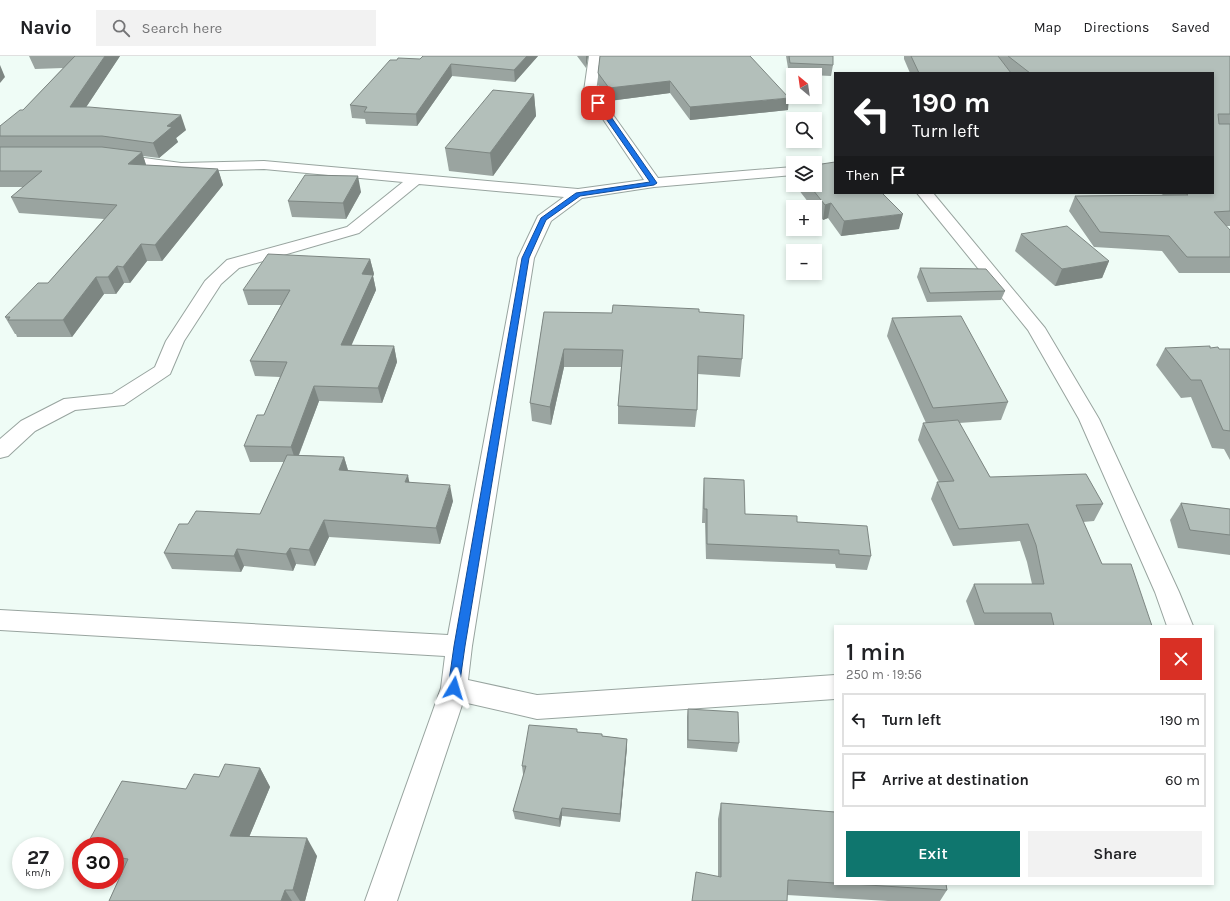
<!DOCTYPE html>
<meta charset="utf-8">
<style>
:root{--surface:#fff;--page:#f2f2f2;--text:#202124;--muted:#757577;--line:#e0e0e0;--accent:#0f766e}
body{margin:0;font-family:Karla,sans-serif;background:var(--page);color:var(--text);height:100vh;display:flex;flex-direction:column;font-size:15px;white-space:nowrap}
*{box-sizing:border-box;margin:0}
p{font-size:13px;color:var(--muted)}
.icon{flex:none;width:22px;height:22px;fill:none;stroke:currentColor;stroke-width:2;stroke-linecap:round;stroke-linejoin:round}
.map{position:relative;flex:1;overflow:hidden}
.details{position:absolute;left:834px;top:569px;width:380px;height:260px;display:flex;flex-direction:column;background:var(--surface);border-radius:0px;box-shadow:0 2px 6px #0003}
.details>*{flex:none}
.hud{position:absolute;left:834px;top:16px;width:380px;height:122px;border-radius:0px;box-shadow:0 2px 6px #0003;background:#202124;color:#fff;overflow:hidden}
.needle{width:26px;rotate:331deg}
.tools{position:absolute;left:786px;top:12px;display:grid;gap:8px}
.tools a{display:grid;place-items:center;width:36px;height:36px;border-radius:0px;background:var(--surface);box-shadow:0 2px 6px #0003;font-size:20px}
.speed{position:absolute;left:12px;top:781px;display:flex;gap:8px;font-size:20px;font-weight:700;text-align:center}
.speed>*{display:grid;place-content:center;width:52px;height:52px;border-radius:50%;background:var(--surface);box-shadow:0 2px 6px #0003;line-height:1}
.speed small{font-size:10px;font-weight:400}
.speed .limit{border:6px solid #d22;background:#fff;color:#111}
.pin{position:absolute;display:grid;place-items:center;width:34px;height:34px;color:#fff;margin:-17px;border-radius:8px;box-shadow:0 2px 6px #0006}
.me{position:absolute;width:44px;margin:-22px;rotate:7deg;stroke-linejoin:round;filter:drop-shadow(0 0 3px #0008)}
.turn{display:flex;align-items:center;gap:14px;height:84px;padding:0 12px;font-size:18px}
.turn .icon{width:52px;height:52px;stroke-width:2.5}
.turn b{display:block;font-size:28px;line-height:34px}
.then{display:flex;align-items:center;height:38px;padding:0 12px;background:#0003;gap:8px;font-size:15px}
.round{display:grid;place-items:center;flex:none;width:42px;height:42px;border-radius:0px;background:var(--page)}
.head{display:flex;align-items:center;justify-content:space-between;height:68px;padding:0 12px}
h1{font-size:24px;font-weight:600;line-height:30px}
.cta{display:flex;gap:8px;margin-top:auto;padding:8px 12px}
.cta a{flex:1;height:46px;border-radius:0px;background:var(--accent);color:#fff;font-size:16px;font-weight:600;line-height:46px;text-align:center}
.cta a+a{background:var(--page);color:var(--text)}
ul{padding:0;list-style:none}
li{display:flex;align-items:center;gap:12px;height:54px;margin:0 8px 6px;padding:0 4px;border:2px solid var(--line);border-radius:0px}
li div{flex:1}
li b{display:block;font-size:15px}
li em{font-style:normal}
header{display:flex;align-items:center;gap:24px;box-sizing:border-box;height:56px;padding:0 20px;background:var(--surface);border-bottom:1px solid var(--line)}
header strong{font-size:19px}
nav{display:flex;gap:22px;margin-inline-start:auto;font-size:14px}
.search{width:280px;height:36px;background:var(--page);display:flex;align-items:center;gap:10px;box-sizing:border-box;padding:0 14px;border-radius:0px;color:var(--muted);font-size:15px}
.map>svg:first-child{display:block}
.lines{fill:none;stroke-linecap:round;stroke-linejoin:round}
.minor-casing{stroke:#98a49f;stroke-width:2}
.minor{fill:#fff;fill-rule:evenodd}
.wall{fill:#9aa4a0}
.shaded-wall{fill:#7d8682}
.building{fill:#b3bfba;stroke:#7d8682}
.route{fill:#1a73e8;stroke:#114b97}
</style>
<header>
<strong>Navio</strong>
<div class="search"><svg class="icon" aria-label="search" viewBox="0 0 24 24"><circle cx="10" cy="10" r="6"/><path d="M15 15l6 6"/></svg>Search here</div>
<nav><a>Map</a><a>Directions</a><a>Saved</a></nav>
</header>
<div class="map">
<svg width="1230" height="845" viewBox="0 0 1230 845">
<rect width="100%" height="100%" fill="#effcf6"/>
<g class="lines">
<defs>
<g id="minor">
<path d="M589 0H601L596 35 658 122 793 111V119L654 131 582 142 551 165 534 202 472 590 468 624 537 639 835 619V643L537 663 463 646 397 845H365L441 632 445 600 0 574V554L448 579 518 202 538 160 564 141 419 128 359 177 239 212 221 228 184 285 170 318 124 349 75 354 35 375 8 400 0 402V383L21 365 64 343 112 338 155 311 166 285 205 225 227 204 347 171 403 126 264 113 181 115 115 106 110 105 108 102 110 99 115 98 181 107 264 105 578 133 644 124 584 35Z"/>
<path d="M917 137H933L1045 272 1099 363 1179 536 1193 570H1167L1155 536 1079 363 1028 274Z"/>
</g>
</defs>
<!-- minor casing -->
<use href="#minor" class="minor-casing"/>
<!-- minor -->
<use href="#minor" class="minor"/>
</g>
<!-- wall -->
<g class="wall">
<path d="M29 0H120L86 51 186 74 176 82 178 86 159 102 143 100 146 109 218 113 223 129 162 205H147L130 227H124L116 238H104L72 281H17L16 278H15L5 261 48 227 104 163 19 157 11 141 23 131H0V70L23 54 63 12 35 13Z"/>
<path d="M423 0H538L515 26 452 20 417 70 366 68 365 63 352 62 350 49 397 4 420 3Z"/>
<path d="M577 0H588L586 12Z"/>
<path d="M600 0 788 54 690 64 670 37 609 45 598 29V17Z"/>
<path d="M786 0H833V9L831 20 789 18Z"/>
<path d="M904 0H1230V170H1226L1230 174V217H1179L1162 195 1094 191 1069 155 1075 140 1163 139 1160 137H1213V17H910L904 3Z"/>
<path d="M534 38 536 60 493 120 449 115 445 92Z"/>
<path d="M795 129H815L899 173 841 180 828 162 823 164 815 154V151H812Z"/>
<path d="M361 136 346 163 292 161 288 145Z"/>
<path d="M1021 178 1109 205 1102 222 1055 230 1015 195Z"/>
<path d="M370 203 374 218 373 220 376 234 351 289 394 290 397 306 382 347 319 345 299 399 344 401 348 414 409 426 453 445 440 488 329 481 315 510 296 508 293 515 244 510 241 516 172 513 164 497 188 468 260 458 284 406H250L244 390 264 359 280 321 255 320 250 305 281 249H248L243 234Z"/>
<path d="M920 212 1005 235 1001 244 927 246 917 221Z"/>
<path d="M544 256 612 257 699 256 742 303 740 321 698 318 697 354 695 371 618 368V350L621 311H564L551 369 532 365 530 347Z"/>
<path d="M892 262 1008 346 1001 364 959 367 990 421 1103 448 1094 465 1083 466 1102 508 1152 570H975L966 545 974 528H1032L1027 506 1020 485 953 490 931 443 937 426H939L918 384 923 367H926L887 280Z"/>
<path d="M1165 292H1210L1219 293H1230V404L1224 393 1212 392 1191 341 1181 342 1156 309Z"/>
<path d="M704 422 745 458 797 466 871 500 867 514 836 512 835 508 706 503 705 467H702L703 437Z"/>
<path d="M1181 447 1230 453V499L1178 492 1170 464Z"/>
<path d="M688 653 739 687 737 696 687 692V661Z"/>
<path d="M577 673V676L603 680 627 683V691L620 766 562 760 560 771 515 763 513 755 524 718H523L522 710Z"/>
<path d="M260 712 270 731 249 781 317 800 305 845H109L122 817 115 816V790L186 733 219 721Z"/>
<path d="M721 747 835 756V828H946L947 834 940 845H888L787 839 718 820V763Z"/>
</g>
<!-- shaded-wall -->
<g class="shaded-wall">
<path d="M105 0H120L77 65 70 51Z"/>
<path d="M527 0H538L515 26 514 14Z"/>
<path d="M586 0H588L586 12Z"/>
<path d="M451 8 452 20 417 70 416 58Z"/>
<path d="M0 9 5 21 0 27Z"/>
<path d="M670 25V37L609 45V32Z"/>
<path d="M534 38 536 60 493 120 490 97Z"/>
<path d="M789 42 788 54 690 64V51Z"/>
<path d="M181 59 186 74 176 82 178 86 159 102 153 87 167 70Z"/>
<path d="M142 96 147 112 128 108Z"/>
<path d="M218 113 223 129 162 205 155 189Z"/>
<path d="M358 120 361 136 346 163 343 147Z"/>
<path d="M831 147 828 162 823 164 825 149Z"/>
<path d="M903 158 899 173 841 180 844 165Z"/>
<path d="M141 188 147 205 130 227 123 211Z"/>
<path d="M370 203 374 218 373 220 376 234 345 304 341 289 362 218Z"/>
<path d="M1109 205 1102 222 1055 230 1062 213Z"/>
<path d="M117 210 124 227 116 238 108 221Z"/>
<path d="M96 221 104 238 72 281 63 264Z"/>
<path d="M394 290 397 306 382 347 378 332Z"/>
<path d="M564 293V311L551 369 550 351Z"/>
<path d="M314 330 319 345 296 406 291 391Z"/>
<path d="M344 401 349 418 339 414Z"/>
<path d="M408 419 411 435 405 426Z"/>
<path d="M450 429 453 445 440 488 436 472Z"/>
<path d="M324 464 329 481 315 510 309 494Z"/>
<path d="M290 492 296 508 293 515 286 498Z"/>
<path d="M237 493 244 510 241 516 234 500Z"/>
<path d="M627 683V691L620 766V758Z"/>
<path d="M260 712 270 731 242 798 230 780Z"/>
<path d="M562 752V760L560 771 559 763Z"/>
<path d="M307 782 317 800 305 845H300L293 834Z"/>
<path d="M285 834 292 845H281Z"/>
</g>
<!-- building -->
<g class="building">
<path d="M75 0H105L70 51H89L181 59 167 70 172 71 153 87 102 80H0V70L20 54H23Z"/>
<path d="M423 0H527L514 14 451 8 416 58 364 56 367 51 350 49 390 4H397L398 2 420 3Z"/>
<path d="M600 0H750L789 42 690 51 670 25 609 32 598 17Z"/>
<path d="M789 0H833V9L790 7Z"/>
<path d="M911 0H998L1011 17H919Z"/>
<path d="M1008 0H1230V58H1218L1219 68H1230V155L1214 156 1230 174V201H1187L1169 180 1100 176 1075 140 1188 139 1185 137H1213V17H1030Z"/>
<path d="M493 34 534 38 490 97 445 92Z"/>
<path d="M0 91H102L142 96 128 108 218 113 155 189 141 188 123 211 117 210 108 221H96L63 264H8L10 261H5L38 227H48L117 149 11 141 42 115H0Z"/>
<path d="M835 106V137H882L903 158 844 165 831 147 825 149 809 129H815V109Z"/>
<path d="M305 119 358 120 343 147 288 145Z"/>
<path d="M1067 170 1109 205 1062 213 1021 178Z"/>
<path d="M268 198 370 203 362 218 373 219 341 289 394 290 378 332 314 330 291 391 244 390 257 359H264L287 306 250 305 290 234H243Z"/>
<path d="M920 212 986 213 1005 235 930 237Z"/>
<path d="M613 249 699 253V256L744 259 742 303 698 300 697 354 618 350 623 294 564 293 550 351 530 347 544 256 612 257Z"/>
<path d="M961 260 1008 346 933 352 892 262Z"/>
<path d="M1210 290V292L1218 291 1219 293H1230V375L1223 374 1201 324H1191L1165 292Z"/>
<path d="M958 364 990 421 1086 418 1103 448 1076 449 1102 508H1131L1152 570H1054L1051 557H984L974 528H1044L1036 489 1028 468 959 473 937 426 954 425 923 367Z"/>
<path d="M287 399 344 401 339 414 408 419 405 426 450 429 436 472 324 464 309 494 290 492 286 498 237 493 234 500 164 497 179 468H188L196 455 260 458Z"/>
<path d="M704 422 744 424 745 458 797 460V466L867 470 871 500 839 498V494L707 488V453H704Z"/>
<path d="M1181 447 1230 453V479L1190 474Z"/>
<path d="M688 653 738 656 739 687 688 684Z"/>
<path d="M529 669 577 673V676L602 678V680L627 683 620 758 562 752 559 763 513 755 526 710H522Z"/>
<path d="M225 708 260 712 230 780 307 782 293 834H285L281 845H109L128 803 115 801V790H86L122 725 186 733 194 718 219 721Z"/>
<path d="M721 747 835 756V827L788 824 787 845H692L696 816 721 821Z"/>
<path d="M852 828H946L947 834Z"/>
</g>
<!-- route -->
<path class="route" d="M596 45H600L657 127 654 129 580 140 546 164 529 202 465 590 459 632 458 635 454 637 450 635 448 632 454 590 522 202 541 162 576 137 650 126 595 47Z"/>
</svg>
<div class="tools">
<a><svg class="needle" viewBox="-14 -14 28 28"><path d="M0-13l5 13h-10z" fill="#e53935"/><path d="M0 13l5-13h-10z" fill="#757577"/></svg></a>
<a><svg class="icon" aria-label="search" viewBox="0 0 24 24"><circle cx="10" cy="10" r="6"/><path d="M15 15l6 6"/></svg></a>
<a><svg class="icon" aria-label="layers" viewBox="0 0 24 24"><path d="M12 4l9 5-9 5-9-5zM3 14l9 5 9-5"/></svg></a>
<a>+</a>
<a>−</a>
</div>
<div class="speed"><div>27<small>km/h</small></div><div class="limit">30</div></div>
<div class="pin" style="left:598px;top:47px;background:#d93025"><svg class="icon" aria-label="arrive" viewBox="0 0 24 24"><path d="M6 21V4h12l-3 4 3 4H6"/></svg></div>
<svg class="me" style="left:454px;top:632px" viewBox="-20 -20 40 40"><path d="M0-17L14 15 0 8-14 15z" fill="#1a73e8" stroke="#fff" stroke-width="4"/></svg>
<div class="hud">
<div class="turn"><svg class="icon" aria-label="left" viewBox="0 0 24 24"><path d="M17 20v-9H6M10 6l-5 5 5 5"/></svg><div><b>190 m</b>Turn left</div></div>
<div class="then">Then<svg class="icon" aria-label="arrive" viewBox="0 0 24 24"><path d="M6 21V4h12l-3 4 3 4H6"/></svg></div>
</div>
<section class="details">
<div class="head"><div><h1>1 min</h1><p>250 m · 19:56</p></div><a class="round" style="background:#d93025;color:#fff"><svg class="icon" aria-label="close" viewBox="0 0 24 24"><path d="M6 6l12 12M18 6L6 18"/></svg></a></div>
<ul>
<li><svg class="icon" aria-label="left" viewBox="0 0 24 24"><path d="M17 20v-9H6M10 6l-5 5 5 5"/></svg><div><b>Turn left</b></div><em>190 m</em></li>
<li><svg class="icon" aria-label="arrive" viewBox="0 0 24 24"><path d="M6 21V4h12l-3 4 3 4H6"/></svg><div><b>Arrive at destination</b></div><em>60 m</em></li>
</ul>
<div class="cta"><a>Exit</a><a>Share</a></div>
</section>
</div>
